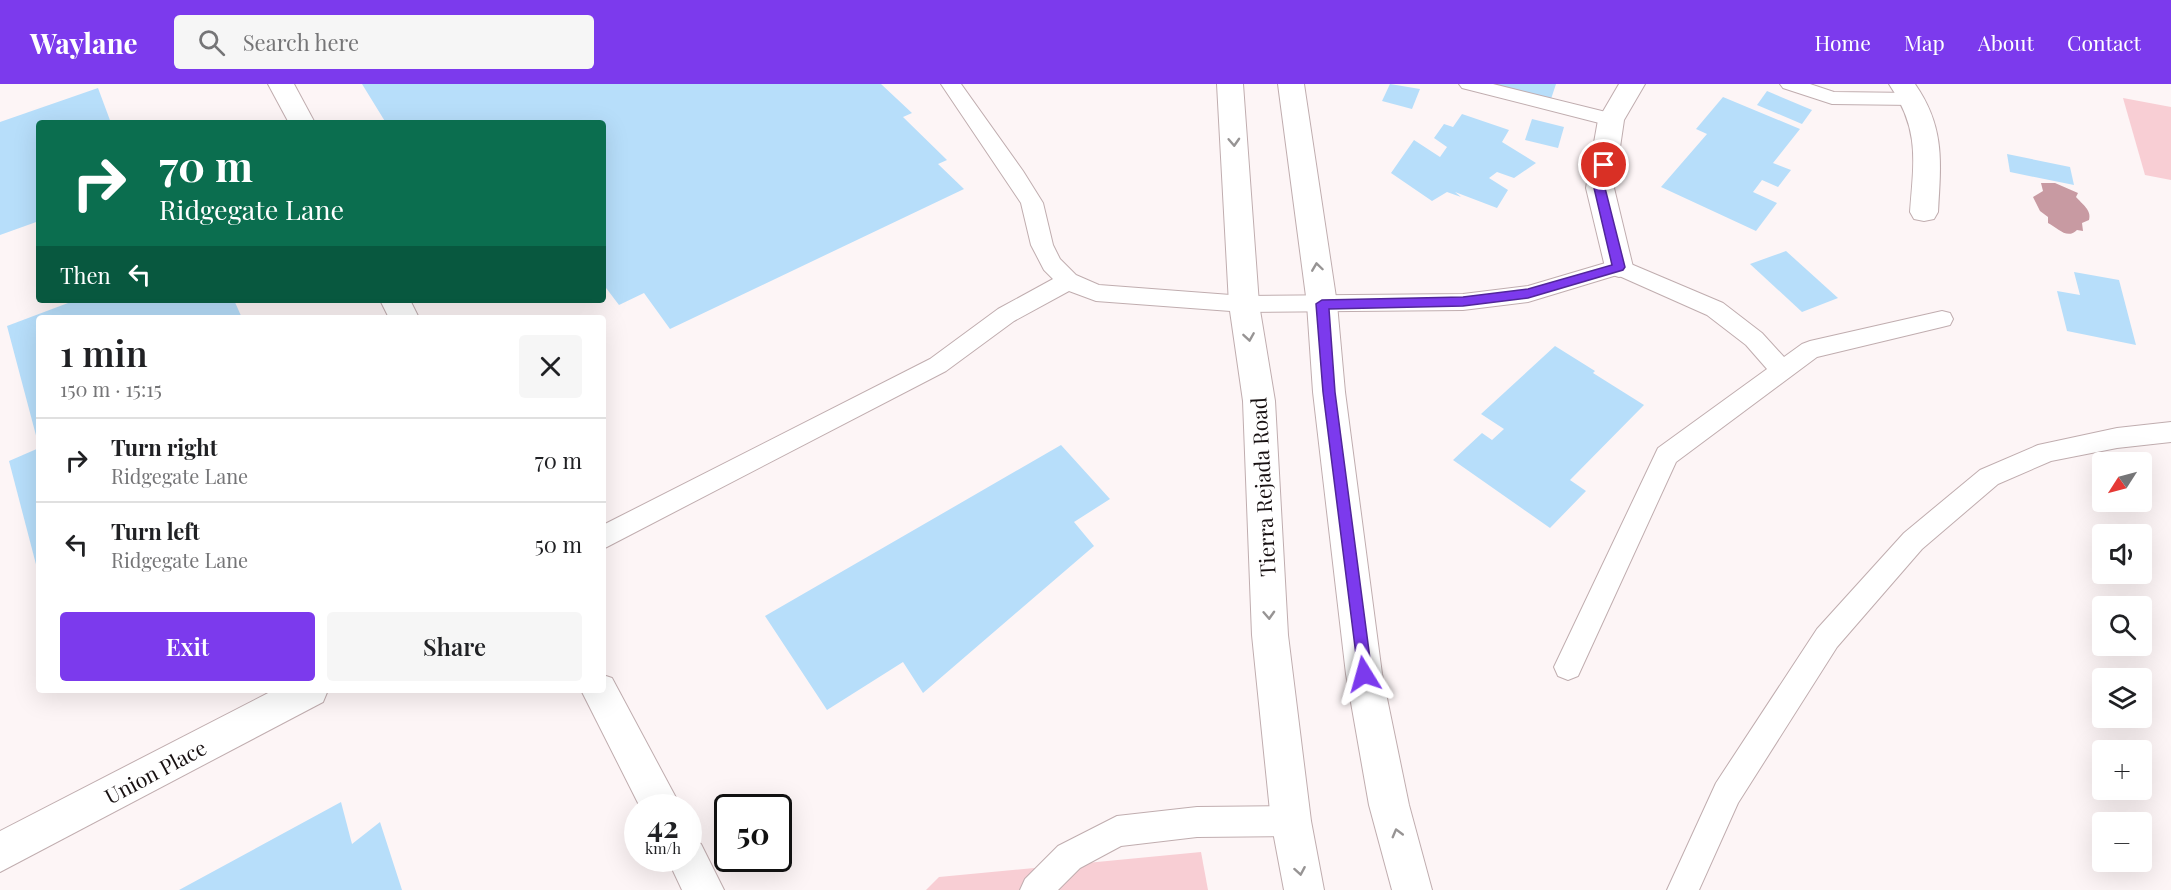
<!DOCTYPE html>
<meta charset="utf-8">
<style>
:root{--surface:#fff;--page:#f6f6f6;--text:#202124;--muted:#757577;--line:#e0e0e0;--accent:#7c3aed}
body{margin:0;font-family:"Playfair Display",serif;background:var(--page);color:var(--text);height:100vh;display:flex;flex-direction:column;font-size:22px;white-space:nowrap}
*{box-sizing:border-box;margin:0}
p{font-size:20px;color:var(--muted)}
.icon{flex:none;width:33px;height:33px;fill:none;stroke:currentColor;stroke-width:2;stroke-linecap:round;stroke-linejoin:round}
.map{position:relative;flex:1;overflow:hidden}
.side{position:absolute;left:36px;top:231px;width:570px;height:378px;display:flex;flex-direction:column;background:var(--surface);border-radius:6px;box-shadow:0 6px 24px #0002}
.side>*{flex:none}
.guide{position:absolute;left:36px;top:36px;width:570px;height:183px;border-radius:6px;box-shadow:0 6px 24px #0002;background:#0b6e4f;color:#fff;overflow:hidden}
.needle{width:39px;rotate:234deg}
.controls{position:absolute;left:2092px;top:368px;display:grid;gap:12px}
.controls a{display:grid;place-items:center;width:60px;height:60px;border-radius:6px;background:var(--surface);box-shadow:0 6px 24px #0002;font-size:30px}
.speed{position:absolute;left:624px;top:710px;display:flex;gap:12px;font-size:30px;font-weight:700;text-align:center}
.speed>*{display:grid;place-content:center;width:78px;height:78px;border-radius:50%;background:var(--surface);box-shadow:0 6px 24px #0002;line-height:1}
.speed small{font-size:15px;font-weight:400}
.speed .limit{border:3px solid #111;border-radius:9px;background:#fff;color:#111}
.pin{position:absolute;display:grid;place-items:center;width:51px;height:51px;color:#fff;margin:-26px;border:3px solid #fff;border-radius:50%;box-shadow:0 2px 6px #0007}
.me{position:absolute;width:66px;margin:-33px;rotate:352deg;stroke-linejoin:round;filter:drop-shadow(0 0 4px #0008)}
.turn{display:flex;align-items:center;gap:21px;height:126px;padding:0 24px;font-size:27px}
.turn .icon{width:78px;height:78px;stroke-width:2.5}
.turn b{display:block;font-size:42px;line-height:51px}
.then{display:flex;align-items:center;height:57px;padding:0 24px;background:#0003;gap:12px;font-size:22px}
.round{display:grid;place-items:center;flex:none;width:63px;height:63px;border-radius:6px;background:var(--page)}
.overview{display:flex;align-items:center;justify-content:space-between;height:102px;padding:0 24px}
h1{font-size:36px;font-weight:600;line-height:45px}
.button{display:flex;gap:12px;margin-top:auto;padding:12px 24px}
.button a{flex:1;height:69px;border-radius:6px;background:var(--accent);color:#fff;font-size:24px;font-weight:600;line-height:69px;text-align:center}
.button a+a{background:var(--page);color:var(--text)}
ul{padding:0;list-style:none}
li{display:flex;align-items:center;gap:18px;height:84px;padding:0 24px;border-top:2px solid var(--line)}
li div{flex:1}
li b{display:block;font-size:22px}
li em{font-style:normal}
header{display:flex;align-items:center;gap:36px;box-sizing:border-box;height:84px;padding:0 30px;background:var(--accent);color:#fff}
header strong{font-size:28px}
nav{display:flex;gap:33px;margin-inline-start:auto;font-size:21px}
.search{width:420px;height:54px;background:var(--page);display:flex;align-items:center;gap:15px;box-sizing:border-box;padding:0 21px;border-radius:6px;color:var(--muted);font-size:22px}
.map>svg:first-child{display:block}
.green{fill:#f8ced4}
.water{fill:#c89aa2}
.building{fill:#b7defa}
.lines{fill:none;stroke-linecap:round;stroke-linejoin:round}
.lane-casing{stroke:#c0adaf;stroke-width:2}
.street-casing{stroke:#c0adaf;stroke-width:2}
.secondary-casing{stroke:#c0adaf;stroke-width:2}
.lane{fill:#fff;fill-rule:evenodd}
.street{fill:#fff;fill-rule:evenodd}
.secondary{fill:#fff;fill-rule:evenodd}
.oneway{stroke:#979494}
.route{fill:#7c3aed;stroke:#51269a;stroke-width:1.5}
.labels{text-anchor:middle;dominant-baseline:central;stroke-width:4.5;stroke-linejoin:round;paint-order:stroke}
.street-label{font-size:21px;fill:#181112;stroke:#fff}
</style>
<header>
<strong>Waylane</strong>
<div class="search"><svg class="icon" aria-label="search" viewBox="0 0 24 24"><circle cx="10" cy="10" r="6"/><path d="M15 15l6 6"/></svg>Search here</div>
<nav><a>Home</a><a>Map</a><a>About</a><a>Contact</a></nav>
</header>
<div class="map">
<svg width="2171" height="806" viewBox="0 0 2171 806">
<rect width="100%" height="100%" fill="#fdf5f6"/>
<!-- green -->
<g class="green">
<path d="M2123 14 2171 23V96L2145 91Z"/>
<path d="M1201 768 1208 806H926L939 793Z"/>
</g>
<!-- water -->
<path class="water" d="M2041 99H2055L2078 109 2076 113C2082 120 2092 126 2089 136L2082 139 2083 147 2077 146C2067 156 2058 144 2048 139V133L2040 127 2033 113 2043 107Z"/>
<!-- building -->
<g class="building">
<path d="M362 0H881L912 29 903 33 947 76 938 80 964 105 670 245 644 209 619 221 603 200V39H386Z"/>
<path d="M1390 0 1420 5 1412 25 1382 17Z"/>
<path d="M1493 0H1556L1551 15Z"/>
<path d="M98 4 111 39H39V137L0 151V38Z"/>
<path d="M1767 7 1812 26 1802 40 1757 21Z"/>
<path d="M1723 13 1800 45 1773 79 1791 86 1778 103 1762 96 1753 108 1777 119 1756 147 1661 103 1707 50 1696 45Z"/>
<path d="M1462 30 1509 46 1502 58 1536 79 1514 94 1497 88 1489 94 1508 106 1497 124 1455 108 1461 113 1447 108 1432 117 1391 89 1414 56 1440 73 1447 63 1434 54 1444 40 1453 43Z"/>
<path d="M1532 35 1564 43 1558 64 1525 56Z"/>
<path d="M2007 70 2070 83 2074 101 2010 88Z"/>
<path d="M1786 167 1838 214 1802 228 1750 180Z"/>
<path d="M2074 188 2119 196 2136 261 2067 247 2057 207 2080 211Z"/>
<path d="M76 216H234L242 234H39L38 359 7 242Z"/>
<path d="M1555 262 1595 287 1593 289 1644 321 1570 396 1586 407 1550 444 1453 376 1482 349 1492 356 1504 345 1481 330Z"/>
<path d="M1061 361 1110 415 1074 438 1094 462 923 609 903 578 827 626 765 532Z"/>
<path d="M39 364V488H38L9 377Z"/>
<path d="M341 718 352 760 380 738 402 806H179Z"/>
</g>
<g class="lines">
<defs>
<g id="lane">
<path d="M941 0H961L1023 87 1043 119 1053 161 1060 175 1076 191 1099 201 1244 212 1463 210 1528 202 1619 175 1723 219 1762 249 1784 273 1802 260 1810 257 1942 227 1950 229 1953 235 1950 241 1942 243 1817 273 1676 378 1578 592 1568 596 1558 592 1554 583 1658 364 1767 285 1746 261 1707 231 1617 191 1528 218 1463 226 1244 228 1096 217 1069 207 1014 237 946 287 603 465V441L930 275 998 225 1053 195 1044 186 1031 161 1021 119Z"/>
<path d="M1459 0H1493L1618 31 1621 36 1618 41 1611 42 1462 4Z"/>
<path d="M1780 0H1810L1834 8 1913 9 1920 11 1923 15 1920 19 1913 21 1832 20 1783 4Z"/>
<path d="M2171 338V358L2117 364 2051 377 1998 400 1922 465 1837 563 1738 719 1699 806H1667L1716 699 1817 545 1904 449 1980 386 2038 361 2117 344Z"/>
<path d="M1291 722 1302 726 1306 737 1302 748 1291 752 1197 753 1121 762 1080 784 1058 806H1020L1025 795 1058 762 1117 732 1197 723Z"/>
</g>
<g id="street">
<path d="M268 0H294L315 39H289Z"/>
<path d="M1619 0H1645L1624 36 1614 104 1633 183 1629 190 1619 193 1609 190 1605 183 1586 104 1598 36Z"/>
<path d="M1889 0H1915C1945 43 1941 78 1938 128L1934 135 1924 137 1914 135 1910 128C1914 76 1920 46 1889 0Z"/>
<path d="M380 216H410L419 234H389Z"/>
<path d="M603 591 612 594 681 723H640L581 606H603Z"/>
<path d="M274 606H328L323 618 0 788V747Z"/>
<path d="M688 754 701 760 724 806H682L667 774H688Z"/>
</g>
<g id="secondary">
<path d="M1217 0H1243L1259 220 1275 317 1288 551 1311 737 1324 806H1284L1271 737 1252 551 1243 317 1229 220Z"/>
<path d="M1278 0H1304L1337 220 1345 308 1382 590 1409 721 1432 806H1392L1369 721 1346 590 1313 308 1307 220Z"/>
</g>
</defs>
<!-- lane casing -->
<use href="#lane" class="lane-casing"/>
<!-- street casing -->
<use href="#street" class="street-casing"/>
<!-- secondary casing -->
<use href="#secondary" class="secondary-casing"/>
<!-- lane -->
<use href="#lane" class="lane"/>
<!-- street -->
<use href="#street" class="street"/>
<!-- secondary -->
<use href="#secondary" class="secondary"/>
</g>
<!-- one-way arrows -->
<defs><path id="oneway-chevron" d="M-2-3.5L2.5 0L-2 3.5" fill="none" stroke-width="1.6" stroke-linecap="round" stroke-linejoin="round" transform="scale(1.5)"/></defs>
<g class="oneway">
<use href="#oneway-chevron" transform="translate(1234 58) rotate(87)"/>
<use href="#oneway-chevron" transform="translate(1317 183) rotate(-98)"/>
<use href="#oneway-chevron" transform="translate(1249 253) rotate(81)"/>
<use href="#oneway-chevron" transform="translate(1269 531) rotate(87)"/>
<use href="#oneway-chevron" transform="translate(1397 749) rotate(-105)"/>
<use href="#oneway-chevron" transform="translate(1300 787) rotate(80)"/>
</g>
<!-- route -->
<path class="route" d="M1604 77 1609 81 1605 104 1625 183 1623 186 1528 214 1463 222 1329 225 1335 308 1372 590 1370 595 1364 597 1359 595 1323 308 1316 220 1322 216 1463 213 1528 205 1612 181 1594 104 1598 81Z"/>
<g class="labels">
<!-- street labels -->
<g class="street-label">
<text transform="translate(1262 403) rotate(-93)">Tierra Rejada Road</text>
<text transform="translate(155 687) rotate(-28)">Union Place</text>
</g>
</g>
</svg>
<div class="controls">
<a><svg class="needle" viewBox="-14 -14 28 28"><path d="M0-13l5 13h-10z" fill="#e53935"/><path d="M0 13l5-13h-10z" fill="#757577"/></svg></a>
<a><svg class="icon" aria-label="sound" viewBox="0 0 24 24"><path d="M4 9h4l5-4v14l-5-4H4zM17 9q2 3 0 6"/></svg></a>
<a><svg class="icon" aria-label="search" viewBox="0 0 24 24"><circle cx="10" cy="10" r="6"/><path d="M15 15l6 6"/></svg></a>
<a><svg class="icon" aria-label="layers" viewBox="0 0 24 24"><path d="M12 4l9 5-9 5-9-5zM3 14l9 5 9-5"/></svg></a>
<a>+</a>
<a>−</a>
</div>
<div class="speed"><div>42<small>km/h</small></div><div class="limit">50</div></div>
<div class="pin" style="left:1604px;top:81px;background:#d93025"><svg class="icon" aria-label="arrive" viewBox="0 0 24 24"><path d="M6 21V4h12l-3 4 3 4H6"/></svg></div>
<svg class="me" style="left:1364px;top:590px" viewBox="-20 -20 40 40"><path d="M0-17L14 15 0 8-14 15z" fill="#7c3aed" stroke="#fff" stroke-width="4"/></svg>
<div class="guide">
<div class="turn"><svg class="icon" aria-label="right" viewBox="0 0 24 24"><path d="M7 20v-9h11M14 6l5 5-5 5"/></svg><div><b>70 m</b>Ridgegate Lane</div></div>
<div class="then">Then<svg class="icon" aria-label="left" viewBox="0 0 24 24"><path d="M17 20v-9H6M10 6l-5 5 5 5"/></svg></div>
</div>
<section class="side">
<div class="overview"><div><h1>1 min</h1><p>150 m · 15:15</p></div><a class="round"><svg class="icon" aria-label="close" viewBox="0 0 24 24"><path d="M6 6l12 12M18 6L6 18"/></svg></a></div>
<ul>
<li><svg class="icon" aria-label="right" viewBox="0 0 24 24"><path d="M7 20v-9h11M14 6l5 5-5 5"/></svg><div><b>Turn right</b><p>Ridgegate Lane</p></div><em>70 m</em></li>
<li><svg class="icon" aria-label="left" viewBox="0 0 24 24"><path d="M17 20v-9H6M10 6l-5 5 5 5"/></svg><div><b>Turn left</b><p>Ridgegate Lane</p></div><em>50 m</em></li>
</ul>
<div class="button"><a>Exit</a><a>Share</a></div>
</section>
</div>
